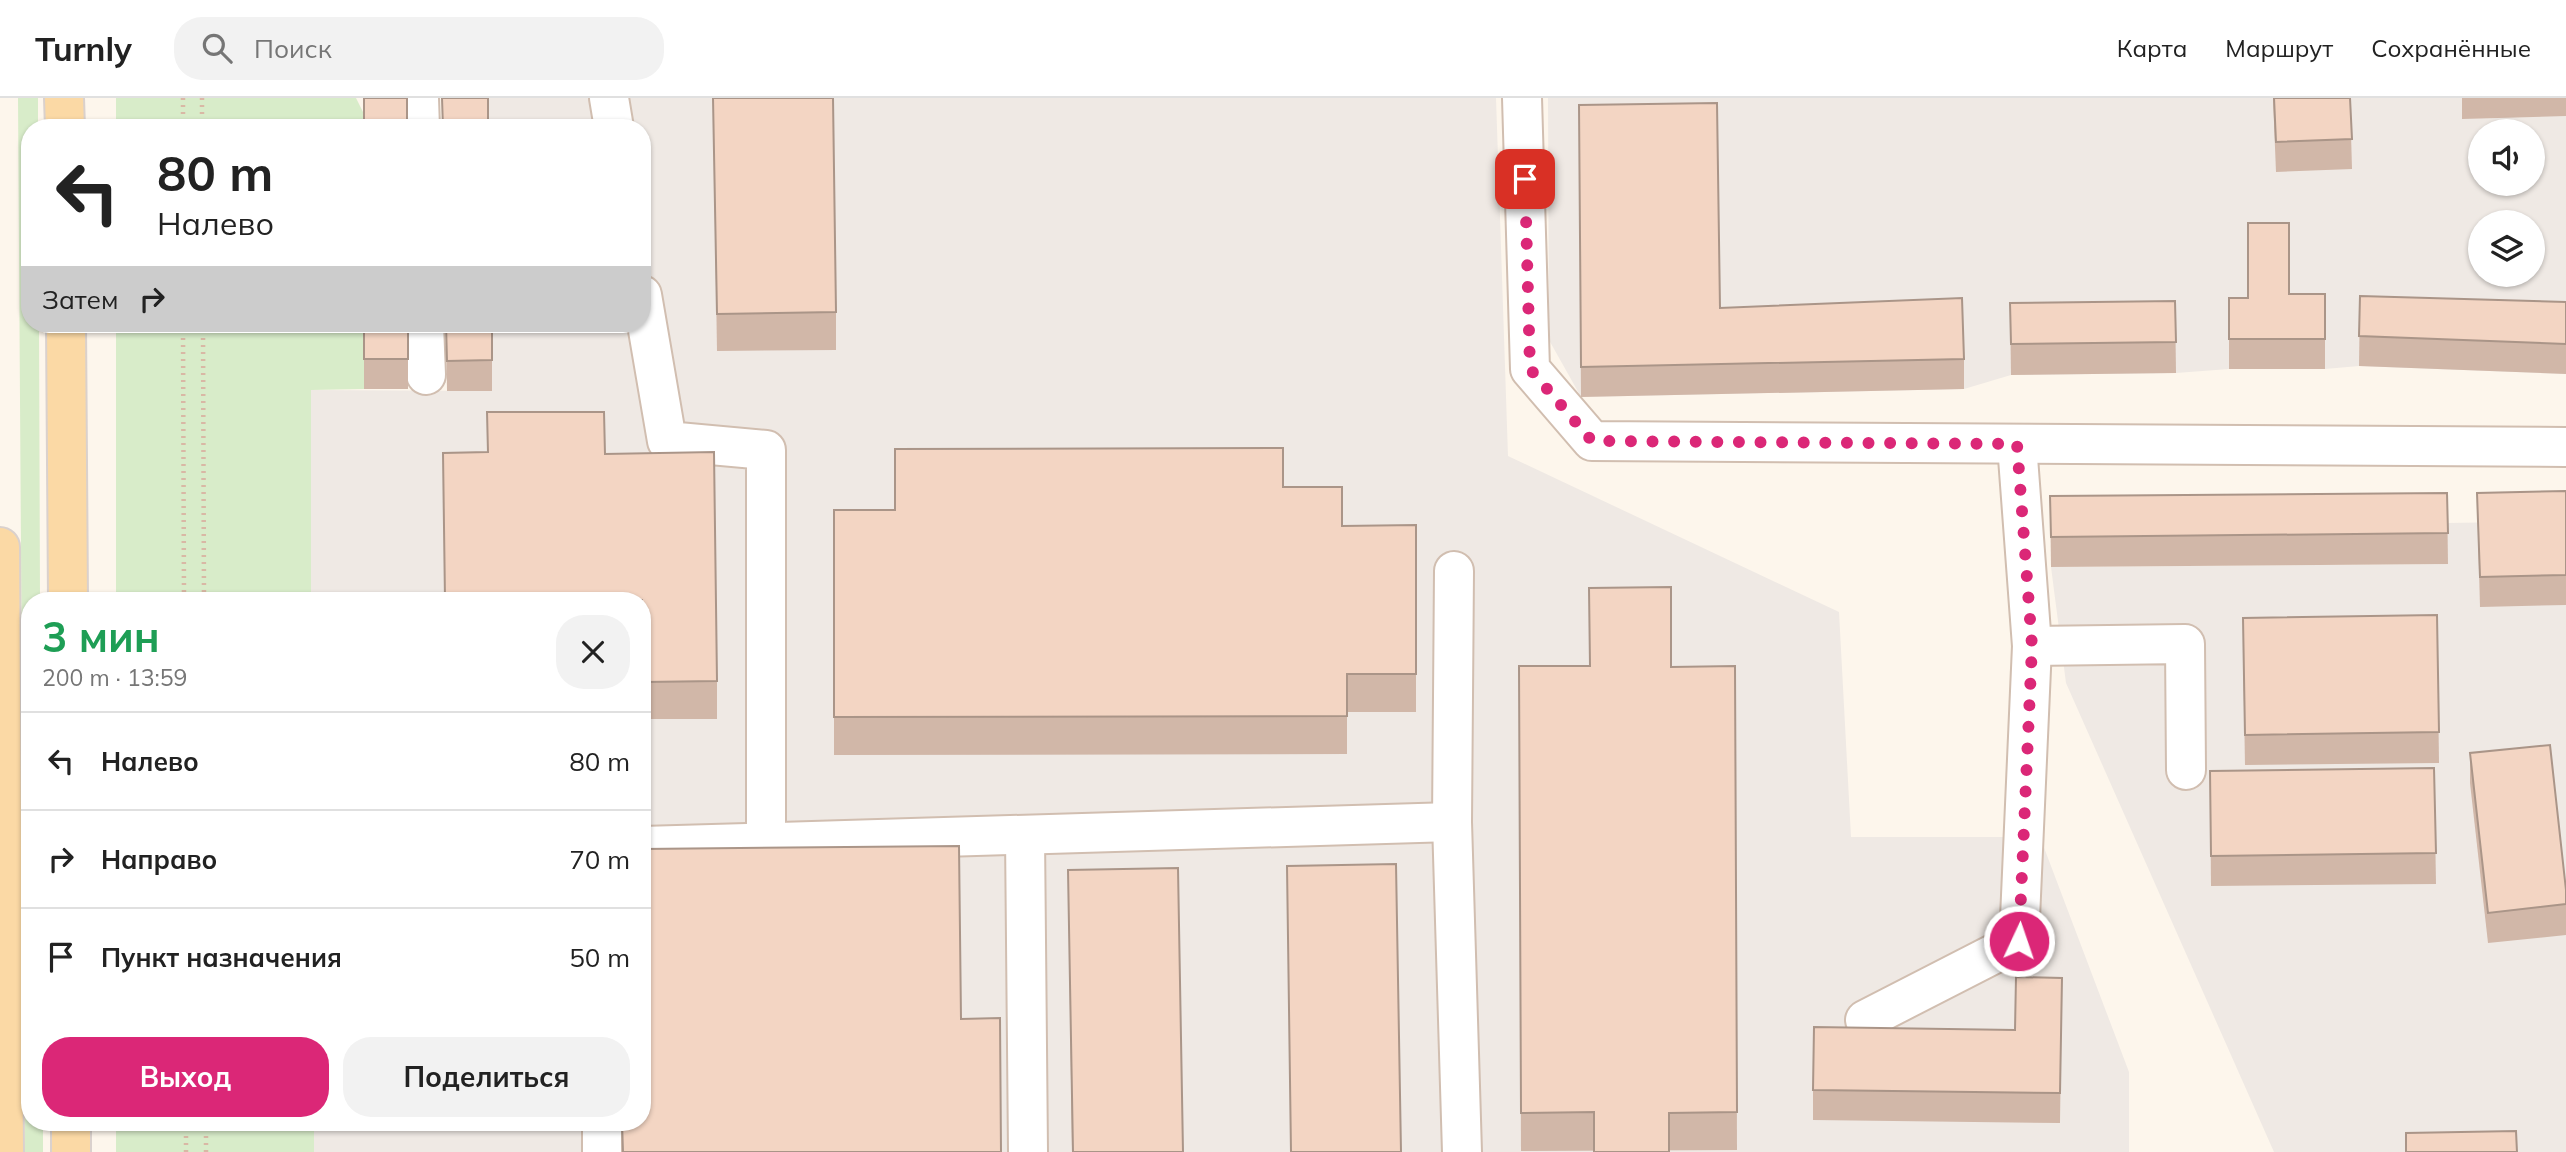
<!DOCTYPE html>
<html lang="ru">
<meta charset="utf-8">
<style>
:root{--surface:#fff;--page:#f2f2f2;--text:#222;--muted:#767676;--line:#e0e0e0;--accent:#db2777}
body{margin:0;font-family:Mulish,sans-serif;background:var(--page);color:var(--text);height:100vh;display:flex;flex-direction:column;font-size:26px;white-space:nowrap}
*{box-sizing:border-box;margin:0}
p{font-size:23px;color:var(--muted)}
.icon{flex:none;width:38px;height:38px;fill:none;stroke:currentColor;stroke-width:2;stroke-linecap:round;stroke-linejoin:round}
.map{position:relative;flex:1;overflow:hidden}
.drawer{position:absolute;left:21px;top:494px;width:630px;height:539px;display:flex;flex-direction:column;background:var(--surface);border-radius:28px;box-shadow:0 2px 5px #0004}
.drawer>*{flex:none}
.hud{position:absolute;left:21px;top:21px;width:630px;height:214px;border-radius:28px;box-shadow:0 2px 5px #0004;background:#fff;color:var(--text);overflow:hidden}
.fabs{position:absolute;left:2468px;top:21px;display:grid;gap:14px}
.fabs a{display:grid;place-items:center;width:77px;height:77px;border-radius:50%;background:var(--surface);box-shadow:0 2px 5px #0004;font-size:35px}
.pin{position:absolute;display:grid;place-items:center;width:60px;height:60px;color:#fff;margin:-30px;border-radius:14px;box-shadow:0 4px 10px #0006}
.me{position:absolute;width:77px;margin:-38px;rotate:3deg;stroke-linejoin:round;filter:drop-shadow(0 0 5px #0008)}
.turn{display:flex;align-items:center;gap:24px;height:147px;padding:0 21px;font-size:32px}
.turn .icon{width:91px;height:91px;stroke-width:2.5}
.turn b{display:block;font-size:49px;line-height:60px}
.then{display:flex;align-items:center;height:66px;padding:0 21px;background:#0003;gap:14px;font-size:26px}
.round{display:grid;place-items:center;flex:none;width:74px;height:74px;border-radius:28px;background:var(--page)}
.summary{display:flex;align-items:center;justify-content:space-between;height:119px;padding:0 21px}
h1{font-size:42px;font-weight:700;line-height:52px;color:#1e9e55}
.cta{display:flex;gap:14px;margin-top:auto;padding:14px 21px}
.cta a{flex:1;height:80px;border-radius:28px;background:var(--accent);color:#fff;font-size:28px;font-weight:700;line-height:80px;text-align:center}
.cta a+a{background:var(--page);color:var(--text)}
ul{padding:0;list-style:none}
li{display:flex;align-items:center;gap:21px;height:98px;padding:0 21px;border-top:2px solid var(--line)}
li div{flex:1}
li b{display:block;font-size:26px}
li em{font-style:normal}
header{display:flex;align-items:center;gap:42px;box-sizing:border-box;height:98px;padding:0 35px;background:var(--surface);border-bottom:2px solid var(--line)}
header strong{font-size:33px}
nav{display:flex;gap:38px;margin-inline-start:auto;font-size:24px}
.search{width:490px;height:63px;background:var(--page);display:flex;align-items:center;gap:18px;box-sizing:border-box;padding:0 24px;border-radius:28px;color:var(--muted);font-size:26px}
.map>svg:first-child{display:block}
.industrial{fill:#efe9e4;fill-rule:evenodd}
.green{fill:#d8ecc9}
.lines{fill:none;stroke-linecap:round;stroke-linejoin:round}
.minor-casing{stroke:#d1beb0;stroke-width:42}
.major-casing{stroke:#dad1cd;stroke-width:42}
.path{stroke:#d9b8a5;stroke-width:4.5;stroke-dasharray:2 5;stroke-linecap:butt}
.minor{stroke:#fff;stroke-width:38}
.major{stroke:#fbd9a5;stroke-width:38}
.wall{fill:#d1b7a8}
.building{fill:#f3d5c3;stroke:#aa9588;stroke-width:2}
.route{stroke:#db2777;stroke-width:12;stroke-dasharray:0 21.6}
</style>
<header>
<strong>Turnly</strong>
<div class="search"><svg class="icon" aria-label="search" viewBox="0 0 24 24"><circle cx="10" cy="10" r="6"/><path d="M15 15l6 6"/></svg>Поиск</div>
<nav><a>Карта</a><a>Маршрут</a><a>Сохранённые</a></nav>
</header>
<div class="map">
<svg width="2566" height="1054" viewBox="0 0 2566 1054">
<rect width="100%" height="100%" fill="#fdf6ec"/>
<!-- industrial -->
<g class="industrial">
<path d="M487 0H1496L1508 358 1839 514 1851 739H2040L2129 974V1054H314V1024H642V502H311V292L492 293 491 226H642V30H488Z"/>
<path d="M1548 0H2566V276L2359 268 2325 271H2229L2176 275 2011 277 1964 291 1581 299 1549 242ZM2480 33H2532V86H2480ZM2480 124H2532V177H2480Z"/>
<path d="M2566 423V1054H2274L2066 585 2051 469 2447 466V425Z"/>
</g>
<!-- green -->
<g class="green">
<path d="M18 0H38V30H30V226H39L40 502H30V1024H43V1054H25Z"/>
<path d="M116 0H356L364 16V30H116Z"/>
<path d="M116 226H364V291L311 292V502H116Z"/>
<rect x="116" y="1024" width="198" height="30"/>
</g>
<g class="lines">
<defs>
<g id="minor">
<path d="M419 0 420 30"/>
<path d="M609 0 614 30"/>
<path d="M1522 0 1530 271 1592 343 2566 349"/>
<path d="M642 197 667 343 766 352V744"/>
<path d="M424 226 426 277"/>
<path d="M1454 473 1452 724 1462 1054"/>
<path d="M2032 548 2185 546 2186 672"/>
<path d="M1025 737 1028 1054"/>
<path d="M642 748 1452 724"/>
<path d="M1865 922 2019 843 2032 548 2017 346"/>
<path d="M602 1024V1054"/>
</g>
<g id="major">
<path d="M64 0 65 30"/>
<path d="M66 226 68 502"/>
<path d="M0 449 4 1054"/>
<path d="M71 1024V1054"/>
</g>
</defs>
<!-- minor casing -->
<use href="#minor" class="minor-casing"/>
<!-- major casing -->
<use href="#major" class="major-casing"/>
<!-- path -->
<g class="path">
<path d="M183 0V30"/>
<path d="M202 0V30"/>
<path d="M183 226 184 502"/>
<path d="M203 226 204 502"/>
<path d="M186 1024V1054"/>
<path d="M206 1024V1054"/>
</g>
<!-- minor -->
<use href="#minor" class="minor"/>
<!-- major -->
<use href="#major" class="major"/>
</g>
<!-- wall -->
<g class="wall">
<path d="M713 0 836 214V252L717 253Z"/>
<path d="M2273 0H2350L2352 71 2276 74Z"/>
<path d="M2462 0H2566V18L2462 21Z"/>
<path d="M1579 7 1720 210 1964 261V291L1581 299Z"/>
<path d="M2289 196H2325V271H2229V200H2248Z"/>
<path d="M2360 198 2566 204V276L2359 268Z"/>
<path d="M2175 203 2176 275 2011 277 2010 205Z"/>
<rect x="364" y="226" width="44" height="65"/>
<path d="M446 226H492V293H447Z"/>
<path d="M487 314 605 356 717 583V621H646V666H642V502L487 354Z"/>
<path d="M1283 389 1342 428 1416 427V614H1347V656L834 657V412H895Z"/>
<path d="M2566 393V507L2480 509 2477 395Z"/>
<path d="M2447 395 2448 466 2051 469 2050 398Z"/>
<path d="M2437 517 2439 665 2245 667 2243 551Z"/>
<path d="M1735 568 1737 1052 1521 1053 1519 569Z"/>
<path d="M2470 655 2566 792V837L2488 845 2470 685Z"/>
<path d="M2434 670 2436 786 2211 788 2210 673Z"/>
<path d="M1068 772 1183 1054H1072Z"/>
<path d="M2062 880 2060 1025 1813 1022V992L2015 932Z"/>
</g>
<!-- building -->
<g class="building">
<rect x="364" y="0" width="43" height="30"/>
<path d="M442 0H488V30H443Z"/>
<path d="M713 0H833L836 214 717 216Z"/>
<path d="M2274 0H2350L2352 41 2276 44Z"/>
<path d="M1717 5 1720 210 1962 200 1964 261 1581 269 1579 7Z"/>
<path d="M2248 125H2289V196H2325V241H2229V200H2248Z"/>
<path d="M2360 198 2566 204V246L2359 238Z"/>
<path d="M2175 203 2176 244 2011 246 2010 205Z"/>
<rect x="364" y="226" width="44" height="35"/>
<path d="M446 226H492V262L447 263Z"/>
<path d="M487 314H604L605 356 714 354 717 583 645 584 646 628H642V502H445L443 355 488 354Z"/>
<path d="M1283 350V389H1342V428L1416 427V576H1347V618L834 619V412H895V351Z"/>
<path d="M2566 393V477L2480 479 2477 395Z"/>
<path d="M2447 395 2448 435 2051 439 2050 398Z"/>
<path d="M1671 489V569L1735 568 1737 1014 1669 1015V1054H1594V1014L1521 1015 1519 568H1590L1589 490Z"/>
<path d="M2437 517 2439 634 2245 637 2243 520Z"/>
<path d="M2550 647 2566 792V806L2488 815 2470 655Z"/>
<path d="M2434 670 2436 755 2211 758 2210 673Z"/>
<path d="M959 748 961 921 1000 920 1001 1054H623L622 1024H642V751Z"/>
<path d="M1396 766 1401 1054H1291L1287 768Z"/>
<path d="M1178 770 1183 1054H1073L1068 772Z"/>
<path d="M2016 879 2062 880 2060 995 1813 992 1814 929 2015 932Z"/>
<path d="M2516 1033 2517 1054H2406V1035Z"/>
</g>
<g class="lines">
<!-- route -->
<path class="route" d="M1525 81 1530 271 1592 343 2017 346 2032 548 2019 843"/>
</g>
</svg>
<div class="fabs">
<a><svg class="icon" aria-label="sound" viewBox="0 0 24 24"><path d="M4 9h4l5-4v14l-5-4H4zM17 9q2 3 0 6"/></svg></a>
<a><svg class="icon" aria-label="layers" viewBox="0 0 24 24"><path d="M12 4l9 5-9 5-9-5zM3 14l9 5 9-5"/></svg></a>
</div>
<div class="pin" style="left:1525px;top:81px;background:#d93025"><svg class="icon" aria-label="arrive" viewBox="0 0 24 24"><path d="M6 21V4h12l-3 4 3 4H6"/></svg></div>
<svg class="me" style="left:2019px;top:843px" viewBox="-20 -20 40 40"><circle r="17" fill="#db2777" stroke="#fff" stroke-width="3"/><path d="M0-11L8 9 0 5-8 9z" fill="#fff"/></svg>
<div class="hud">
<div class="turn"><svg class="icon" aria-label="left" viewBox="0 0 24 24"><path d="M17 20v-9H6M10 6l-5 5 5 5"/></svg><div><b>80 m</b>Налево</div></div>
<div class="then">Затем<svg class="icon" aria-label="right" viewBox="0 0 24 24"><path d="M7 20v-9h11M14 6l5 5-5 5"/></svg></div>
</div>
<section class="drawer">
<div class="summary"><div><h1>3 мин</h1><p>200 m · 13:59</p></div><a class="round"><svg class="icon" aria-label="close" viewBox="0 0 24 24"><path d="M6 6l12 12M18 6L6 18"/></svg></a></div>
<ul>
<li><svg class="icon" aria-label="left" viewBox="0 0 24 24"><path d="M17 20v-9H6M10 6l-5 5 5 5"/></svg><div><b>Налево</b></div><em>80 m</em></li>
<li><svg class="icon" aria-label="right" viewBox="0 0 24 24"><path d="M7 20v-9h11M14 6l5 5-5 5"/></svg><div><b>Направо</b></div><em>70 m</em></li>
<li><svg class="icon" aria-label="arrive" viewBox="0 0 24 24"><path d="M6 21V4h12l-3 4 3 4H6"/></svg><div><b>Пункт назначения</b></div><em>50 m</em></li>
</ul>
<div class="cta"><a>Выход</a><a>Поделиться</a></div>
</section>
</div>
